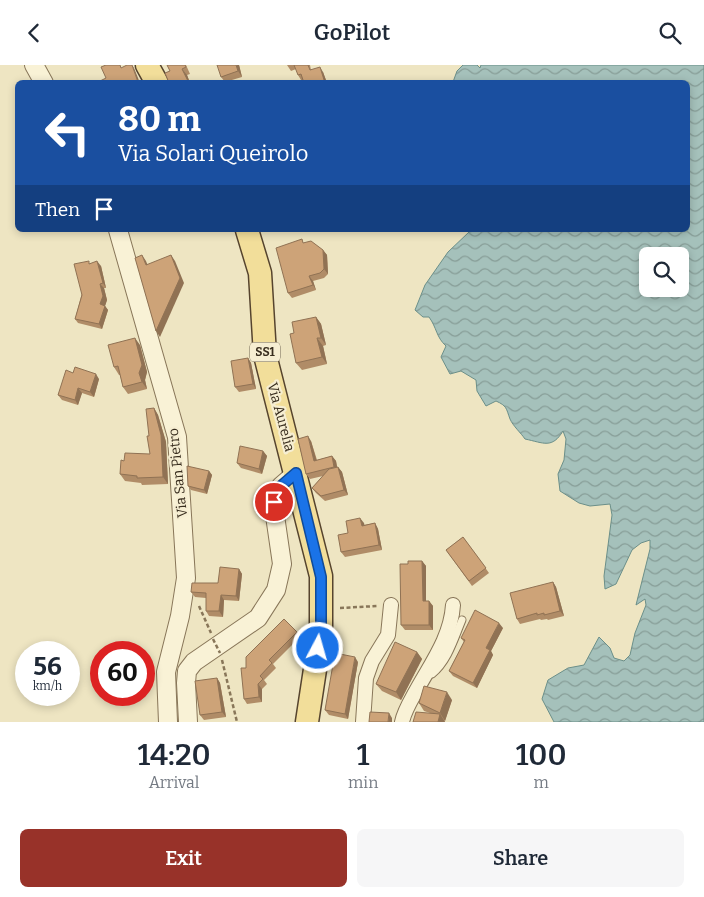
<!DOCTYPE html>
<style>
:root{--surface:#fff;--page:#f6f6f7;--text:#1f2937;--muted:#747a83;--accent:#983229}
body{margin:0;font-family:Bitter,serif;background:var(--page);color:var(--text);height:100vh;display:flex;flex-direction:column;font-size:19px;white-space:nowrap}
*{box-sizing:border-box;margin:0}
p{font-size:16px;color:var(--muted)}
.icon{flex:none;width:28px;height:28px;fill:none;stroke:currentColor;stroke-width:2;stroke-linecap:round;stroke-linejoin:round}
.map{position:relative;height:657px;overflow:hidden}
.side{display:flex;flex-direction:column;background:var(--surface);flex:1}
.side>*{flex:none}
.guide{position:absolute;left:15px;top:15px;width:675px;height:152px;border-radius:8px;box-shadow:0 2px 8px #0003;background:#1a4fa0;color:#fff;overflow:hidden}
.tools{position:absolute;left:639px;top:182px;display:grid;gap:10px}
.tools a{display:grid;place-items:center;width:50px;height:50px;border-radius:8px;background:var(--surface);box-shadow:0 2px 8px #0003;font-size:25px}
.speed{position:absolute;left:15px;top:576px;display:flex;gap:10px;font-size:25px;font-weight:700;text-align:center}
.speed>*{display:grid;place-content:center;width:65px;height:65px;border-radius:50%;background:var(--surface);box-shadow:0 2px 8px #0003;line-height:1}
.speed small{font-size:12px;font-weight:400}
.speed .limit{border:8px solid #d22;background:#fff;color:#111}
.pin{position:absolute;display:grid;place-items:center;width:42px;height:42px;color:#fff;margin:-21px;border:2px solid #fff;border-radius:50%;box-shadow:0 1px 5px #0007}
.me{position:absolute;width:55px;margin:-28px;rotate:6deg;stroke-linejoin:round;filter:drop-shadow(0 0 4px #0008)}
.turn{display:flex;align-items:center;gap:18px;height:105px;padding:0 20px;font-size:22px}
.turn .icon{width:65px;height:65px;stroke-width:2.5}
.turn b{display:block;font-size:35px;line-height:42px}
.then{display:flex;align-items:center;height:48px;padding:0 20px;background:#0003;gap:10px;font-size:19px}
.eta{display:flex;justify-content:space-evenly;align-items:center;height:85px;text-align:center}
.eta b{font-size:30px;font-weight:600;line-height:35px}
.cta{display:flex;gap:10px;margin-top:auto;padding:10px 20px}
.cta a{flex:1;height:58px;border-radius:8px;background:var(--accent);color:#fff;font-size:20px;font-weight:600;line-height:58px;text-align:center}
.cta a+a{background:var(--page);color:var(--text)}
header{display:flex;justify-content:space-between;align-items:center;height:65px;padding:0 20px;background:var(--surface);font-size:22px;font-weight:600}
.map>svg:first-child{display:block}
.water{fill:url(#water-waves);stroke:#6b8f89;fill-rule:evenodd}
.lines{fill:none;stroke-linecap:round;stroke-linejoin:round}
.service-casing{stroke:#887659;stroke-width:9}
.minor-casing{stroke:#887659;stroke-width:16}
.tertiary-casing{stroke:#887659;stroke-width:20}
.primary-casing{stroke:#56442e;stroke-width:25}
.path{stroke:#887659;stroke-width:2.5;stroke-dasharray:4 2.5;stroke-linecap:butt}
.service{stroke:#f9f2d6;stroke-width:7}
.minor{stroke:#f9f2d6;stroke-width:14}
.tertiary{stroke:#f9f2d6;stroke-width:18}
.primary{stroke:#f2de9a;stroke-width:22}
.path-bridge{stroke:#887659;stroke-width:2.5;stroke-dasharray:4 2.5;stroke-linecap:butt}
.wall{fill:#b08c67}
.shaded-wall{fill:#907254}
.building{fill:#cda378;stroke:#907254}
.route-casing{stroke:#114b97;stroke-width:12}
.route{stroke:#1a73e8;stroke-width:9}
.labels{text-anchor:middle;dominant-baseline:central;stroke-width:4.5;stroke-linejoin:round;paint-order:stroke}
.shield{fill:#f6eed2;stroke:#716754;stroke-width:1}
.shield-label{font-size:12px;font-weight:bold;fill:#382d1e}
.street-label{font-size:14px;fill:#382d1e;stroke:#f6eed2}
</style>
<header><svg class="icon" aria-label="back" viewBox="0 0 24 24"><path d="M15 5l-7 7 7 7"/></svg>GoPilot<svg class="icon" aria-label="search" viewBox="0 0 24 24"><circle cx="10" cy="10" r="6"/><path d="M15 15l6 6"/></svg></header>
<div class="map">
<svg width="704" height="657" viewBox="0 0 704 657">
<defs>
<pattern id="water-waves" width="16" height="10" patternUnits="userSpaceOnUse" patternTransform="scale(1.25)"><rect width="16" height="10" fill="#a5c1bb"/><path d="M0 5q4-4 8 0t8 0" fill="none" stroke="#879d97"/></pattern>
</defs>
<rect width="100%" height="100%" fill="#eee5c2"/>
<!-- water -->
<path class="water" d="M463 0H477L480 3 481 0H704V657H554L542 634 548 615 568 603 584 600 599 572 610 583 614 593 624 596 630 590 635 568 646 540 645 534 636 540 650 484V475L641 478 632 485 616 519 605 524 604 511 612 450 610 439 590 441 579 438 560 426 558 409 564 395 566 374 563 366C552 384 544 378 525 374 521 368 513 361 510 354 506 343 507 341 496 336L486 341 477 326 476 315 461 306 450 309 441 292 446 281C436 272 437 263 429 252H423L415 245 425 220 448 187 469 167 481 165H688V18L453 17 457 6ZM648 191H680V224H648Z"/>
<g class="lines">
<defs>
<path id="service" d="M428 608 432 609C448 596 454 574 462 555"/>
<g id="minor">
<path d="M363 657 366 613 372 596 388 570 391 540"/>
<path d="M402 657C404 647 410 637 415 628 430 600 451 573 453 540"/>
</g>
<g id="tertiary">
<path d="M34 0 44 18"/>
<path d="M118 165 177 372 186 513 180 551 166 607 168 657"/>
<path d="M188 657 186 618 187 606 194 597 258 553 276 525 282 499 273 437 281 421 296 408"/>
</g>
<g id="primary">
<path d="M147 0 157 18"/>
<path d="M247 165 260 208 265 290 321 511V565L307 657"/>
</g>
</defs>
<!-- service casing -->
<use href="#service" class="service-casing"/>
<!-- minor casing -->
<use href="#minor" class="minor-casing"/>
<!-- tertiary casing -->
<use href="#tertiary" class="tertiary-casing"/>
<!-- primary casing -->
<use href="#primary" class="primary-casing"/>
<!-- path -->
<g class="path">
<path d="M199 541 211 568"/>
<path d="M340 543 377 541"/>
<path d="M222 595 237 657"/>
</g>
<!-- service -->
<use href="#service" class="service"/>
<!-- minor -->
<use href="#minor" class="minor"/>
<!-- tertiary -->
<use href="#tertiary" class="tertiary"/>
<!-- primary -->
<use href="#primary" class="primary"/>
<!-- path-bridge -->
<path class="path-bridge" d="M213 574 220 588"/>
</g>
<!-- wall -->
<g class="wall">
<path d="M167 0H186L190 9 187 10 190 18H169L170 6Z"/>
<path d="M239 0 242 12 225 17 221 12Z"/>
<path d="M287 0H310L311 5 323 7 327 18H304L303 15H301L298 10 296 4 291 6Z"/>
<path d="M63 165H74L65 167Z"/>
<path d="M304 178 323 185 327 190 328 209 324 213 313 216 316 225 292 233 288 228Z"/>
<path d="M90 198 101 201 106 223H104L107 235 105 241 108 245 102 264 78 258 75 254Z"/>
<path d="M316 252 321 259 326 280 323 281 327 299 302 305 296 298 294 268Z"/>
<path d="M140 280 147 307 145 315 147 324 128 329 123 322 120 310H119L114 302Z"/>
<path d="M248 293 251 298 256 324 239 327 235 322Z"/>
<path d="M73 308 99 314 94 332 82 328 78 340 62 335 58 330Z"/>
<path d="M154 343 158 350 166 377 168 419 142 420 141 418 125 416 120 409 124 396 150 389 149 371Z"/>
<path d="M311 376 317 395 332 391 336 396 337 403 338 402 342 407 348 430 325 436 316 428 312 423 323 411 310 414 306 409Z"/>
<path d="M263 386 267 391 262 409 241 403 237 398Z"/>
<path d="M209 406 212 410 207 429 191 425 188 421Z"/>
<path d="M364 458V460L375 458 378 464 382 485 345 492 341 487 348 468Z"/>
<path d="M463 472 489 508 472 521 446 485Z"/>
<path d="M422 496 426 501V536H429L433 541V565H405L401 560 408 499Z"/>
<path d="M239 504 242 509 239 536 224 535 223 552 209 551 206 546V533L195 532 191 527 218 518Z"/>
<path d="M553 517 556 522 564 551 548 555 547 554 541 555 540 554 520 559 517 554Z"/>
<path d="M503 563 491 586 493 590 477 623 453 611 449 606 464 577 461 573Z"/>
<path d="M297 567 300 572 273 599 276 603 264 615 267 619 262 624V637L247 639 244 634 246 603Z"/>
<path d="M417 587 422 594 401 635 382 626 376 619Z"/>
<path d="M358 597 348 654 329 650 325 645Z"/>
<path d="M217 613 220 618 226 652 204 655 200 650Z"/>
<path d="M452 635 445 656 444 655 445 657H413L430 648 424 646 419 638Z"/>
</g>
<!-- shaded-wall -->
<g class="shaded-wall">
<path d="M132 0 134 3 140 18 138 17Z"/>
<path d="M236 0H239L242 12 238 6Z"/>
<path d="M320 2 323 7 327 18H325Z"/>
<path d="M182 4 187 10 190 18H189Z"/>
<path d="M323 185 327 190 328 209 324 204Z"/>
<path d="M142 190 146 196 150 206 146 200Z"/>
<path d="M171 190 175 196 184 218 160 272 156 266Z"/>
<path d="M97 196 101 201 106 223 103 218Z"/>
<path d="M309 211 313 216 316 225 313 220Z"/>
<path d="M100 219 104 223 107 235 104 244 100 239Z"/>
<path d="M105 241 108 245 102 264 99 259Z"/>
<path d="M316 252 321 259 326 280 321 273Z"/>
<path d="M135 273 140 280 147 307 145 315 147 324 142 317 139 308Z"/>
<path d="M317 273 323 281 327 299 322 292Z"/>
<path d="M248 293 251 298 256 324 253 319Z"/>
<path d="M96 309 99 314 94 332 90 327Z"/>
<path d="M78 323 82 328 78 340 75 335Z"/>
<path d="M154 343 158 350 166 377 168 419 163 412Z"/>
<path d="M308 371 311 376 318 401 314 396Z"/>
<path d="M263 386 267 391 262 409 259 404Z"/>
<path d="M332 391 336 396 338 407 334 402Z"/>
<path d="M338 402 342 407 348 430 344 425Z"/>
<path d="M209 406 212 410 207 429 204 425Z"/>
<path d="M360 453 364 458 366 466 362 461Z"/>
<path d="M375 458 378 464 382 485 379 480Z"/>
<path d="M422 496 426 501V541L423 536Z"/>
<path d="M239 504 242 509 239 536 236 531Z"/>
<path d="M553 517 556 522 564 551 560 546Z"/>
<path d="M221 530 224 535 223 552 219 546Z"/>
<path d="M429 536 433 541V565L429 560Z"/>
<path d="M499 558 503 563 491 586 493 590 477 623 473 618 486 583Z"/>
<path d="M417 587 422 594 401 635 396 627Z"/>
<path d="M355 592 358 597 348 654 345 649Z"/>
<path d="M217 613 220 618 226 652 222 647Z"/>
<path d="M258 619 262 624V637L259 632Z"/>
<path d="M447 627 452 635 445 656 440 648Z"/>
<path d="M389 648 392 653V657H388Z"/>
<path d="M440 649 445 657H438Z"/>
</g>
<!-- building -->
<g class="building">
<path d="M106 0H120L121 3 127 0H132L138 17 96 18 106 13 101 2Z"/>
<path d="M167 0H185L186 2 182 4 189 18H169L165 8 170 6Z"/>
<path d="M217 0H236L238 6 221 12Z"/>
<path d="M294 0H308L310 5 320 2 325 18H304L301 9 298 10Z"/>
<path d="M302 174 303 178 311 176 323 185 324 204 320 208 309 211 313 220 288 228 276 183Z"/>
<path d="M142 190 146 200 171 190 180 213 156 266 135 193Z"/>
<path d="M89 196V199L97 196 103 218 100 219 103 231 100 239 105 241 99 259 75 254 82 230 74 199Z"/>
<path d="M316 252 321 273H317L322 292 296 298 290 269 294 268 292 257Z"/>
<path d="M135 273 142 300 139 308 142 317 123 322 118 301 114 302 108 280Z"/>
<path d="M248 293 253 319 235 322 231 296Z"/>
<path d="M75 302 96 309 90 327 78 323 75 335 58 330 66 305 73 308Z"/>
<path d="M154 343 161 370 163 412 137 413V411L120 409 121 395 124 396 125 388 150 389 147 371H149L146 344Z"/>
<path d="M308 371 314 396 332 391 334 402 306 409 298 374Z"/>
<path d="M240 381 263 386 259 404 237 398Z"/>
<path d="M187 401 209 406 204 425 188 421Z"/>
<path d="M338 402 344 425 321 431 312 423 329 404Z"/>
<path d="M360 453 362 461 375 458 379 480 341 487 338 470 348 468 346 456Z"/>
<path d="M463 472 486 503 469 516 446 485Z"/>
<path d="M408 496H422L423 536H429V560H401L400 499H408Z"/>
<path d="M220 502 239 504 236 531 221 530 219 546H206V528L191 527 192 518H218Z"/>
<path d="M553 517 560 546 544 550V548L537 550V548L517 554 510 528Z"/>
<path d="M475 545 499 558 486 583 490 585 473 618 449 606 465 575 461 573Z"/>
<path d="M284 554 297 567 269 595 272 598 260 611 263 614 258 619 259 632 244 634 241 603H246V592Z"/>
<path d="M395 577 417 587 396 627 376 619Z"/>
<path d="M335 588 355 592 345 649 325 645Z"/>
<path d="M217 613 222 647 200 650 195 616Z"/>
<path d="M424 621 447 627 440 648 419 638Z"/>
<path d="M370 647 389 648 388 657H369Z"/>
<path d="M416 647 440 649 438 657H413Z"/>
</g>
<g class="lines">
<defs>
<path id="route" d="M274 437 281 421 296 408 321 512V565L318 583"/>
</defs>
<!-- route casing -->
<use href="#route" class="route-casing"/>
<!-- route -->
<use href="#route" class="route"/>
</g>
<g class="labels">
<!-- shield labels -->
<rect class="shield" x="250" y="277.5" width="30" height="19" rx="4"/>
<g class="shield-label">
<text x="265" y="287">SS1</text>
</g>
<!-- street labels -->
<g class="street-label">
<text transform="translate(281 352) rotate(75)">Via Aurelia</text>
<text transform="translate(178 408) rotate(-96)">Via San Pietro</text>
</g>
</g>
</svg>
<div class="tools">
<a><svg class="icon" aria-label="search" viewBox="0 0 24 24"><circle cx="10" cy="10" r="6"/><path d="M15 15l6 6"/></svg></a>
</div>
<div class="speed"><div>56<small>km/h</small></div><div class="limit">60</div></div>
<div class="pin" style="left:274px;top:437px;background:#d93025"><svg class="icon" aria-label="arrive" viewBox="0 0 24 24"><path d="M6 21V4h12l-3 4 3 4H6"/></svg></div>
<svg class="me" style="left:318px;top:583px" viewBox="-20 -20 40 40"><circle r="17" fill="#1a73e8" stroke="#fff" stroke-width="3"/><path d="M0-11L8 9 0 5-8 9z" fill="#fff"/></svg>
<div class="guide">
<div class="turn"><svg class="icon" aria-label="left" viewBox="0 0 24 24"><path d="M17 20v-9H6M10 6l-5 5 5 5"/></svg><div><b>80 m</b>Via Solari Queirolo</div></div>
<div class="then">Then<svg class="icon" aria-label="arrive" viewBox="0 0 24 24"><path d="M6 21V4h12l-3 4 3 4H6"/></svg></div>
</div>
</div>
<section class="side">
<div class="eta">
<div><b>14:20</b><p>Arrival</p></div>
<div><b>1</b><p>min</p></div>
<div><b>100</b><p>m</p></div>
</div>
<div class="cta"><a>Exit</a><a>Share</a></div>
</section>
